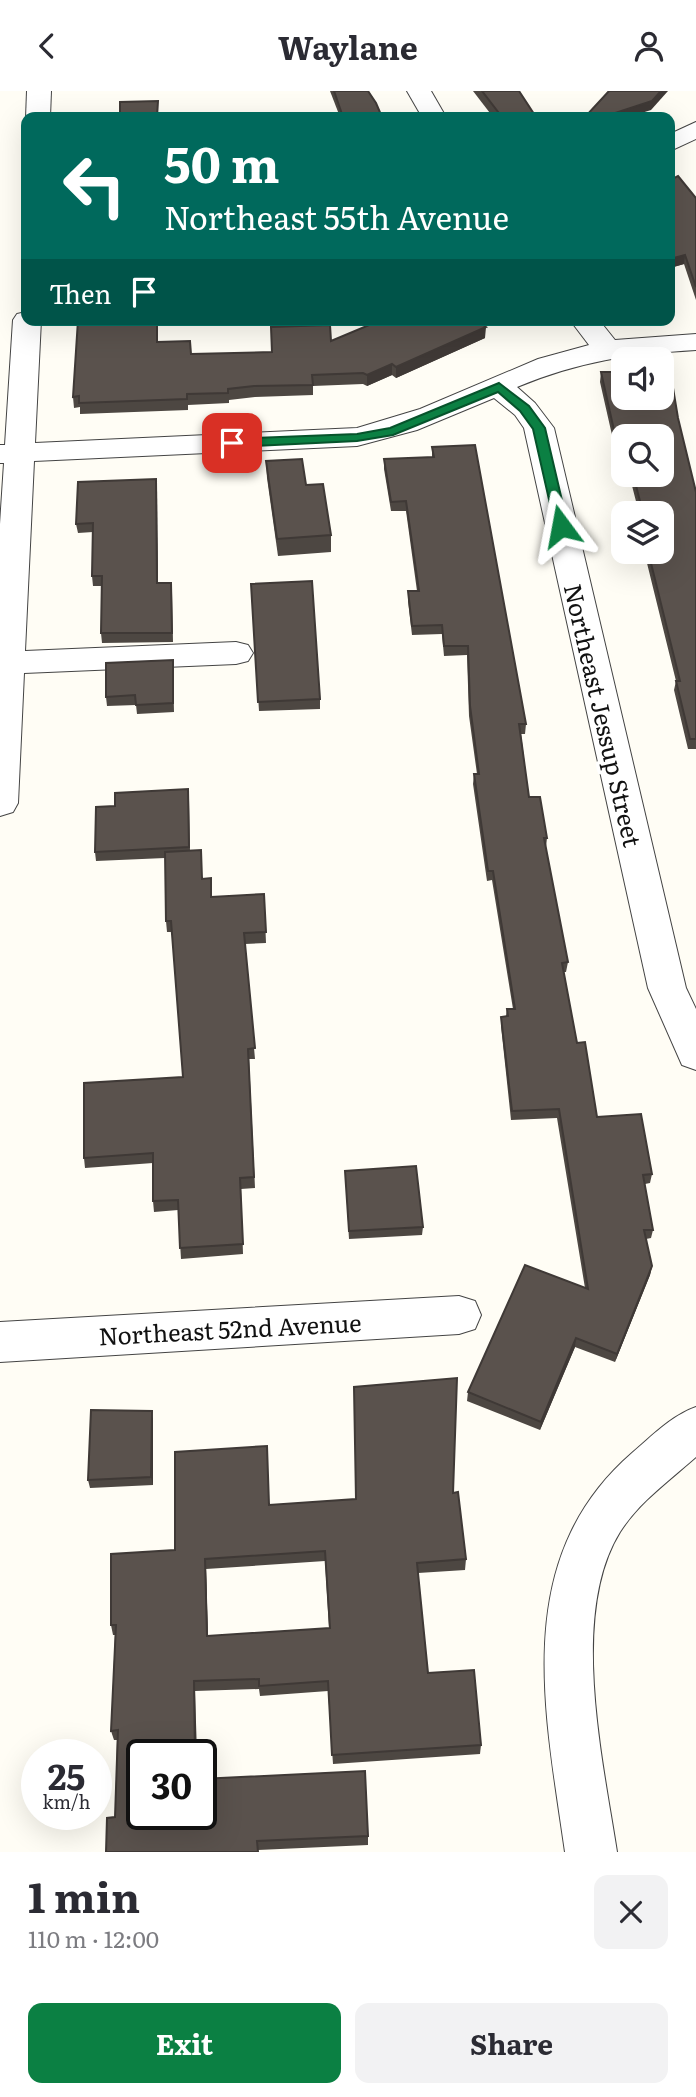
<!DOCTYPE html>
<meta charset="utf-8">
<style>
:root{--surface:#fff;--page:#f2f2f3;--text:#2b2b33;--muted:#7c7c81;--accent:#0b8043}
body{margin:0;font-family:Literata,serif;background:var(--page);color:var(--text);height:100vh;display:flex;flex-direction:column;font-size:26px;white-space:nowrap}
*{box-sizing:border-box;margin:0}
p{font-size:23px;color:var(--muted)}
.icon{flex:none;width:38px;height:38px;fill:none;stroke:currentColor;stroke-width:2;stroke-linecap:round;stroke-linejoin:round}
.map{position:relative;height:1761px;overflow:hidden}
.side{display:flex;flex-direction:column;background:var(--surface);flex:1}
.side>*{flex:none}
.top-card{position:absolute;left:21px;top:21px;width:654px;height:214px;border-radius:14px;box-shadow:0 7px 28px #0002;background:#00695c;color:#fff;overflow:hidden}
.tools{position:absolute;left:611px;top:256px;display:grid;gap:14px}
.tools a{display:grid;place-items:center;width:63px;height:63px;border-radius:14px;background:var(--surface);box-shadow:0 7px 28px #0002;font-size:35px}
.speed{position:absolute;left:21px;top:1648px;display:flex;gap:14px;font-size:35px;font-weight:700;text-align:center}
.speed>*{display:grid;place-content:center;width:91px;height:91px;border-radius:50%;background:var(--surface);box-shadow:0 7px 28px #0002;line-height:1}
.speed small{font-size:18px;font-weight:400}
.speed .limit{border:4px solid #111;border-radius:10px;background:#fff;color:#111}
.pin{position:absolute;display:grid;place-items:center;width:60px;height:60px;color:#fff;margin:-30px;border-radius:14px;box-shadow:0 4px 10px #0006}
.me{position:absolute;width:77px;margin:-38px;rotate:347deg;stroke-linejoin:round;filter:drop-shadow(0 0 5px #0008)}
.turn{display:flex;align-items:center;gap:24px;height:147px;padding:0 28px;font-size:32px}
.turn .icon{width:91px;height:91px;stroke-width:2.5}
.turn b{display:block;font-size:49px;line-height:60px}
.then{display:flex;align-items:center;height:66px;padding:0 28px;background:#0003;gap:14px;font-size:26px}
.round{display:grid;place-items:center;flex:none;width:74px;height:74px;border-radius:14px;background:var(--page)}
.overview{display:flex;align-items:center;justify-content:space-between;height:119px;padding:0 28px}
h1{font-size:42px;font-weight:700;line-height:52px}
.button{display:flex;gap:14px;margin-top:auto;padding:14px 28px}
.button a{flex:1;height:80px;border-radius:14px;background:var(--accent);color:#fff;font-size:28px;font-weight:700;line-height:80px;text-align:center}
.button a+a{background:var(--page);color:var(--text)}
header{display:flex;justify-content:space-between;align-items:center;height:91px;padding:0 28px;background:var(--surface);font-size:32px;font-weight:700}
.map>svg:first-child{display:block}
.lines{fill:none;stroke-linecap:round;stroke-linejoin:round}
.minor-casing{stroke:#444;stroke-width:2}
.minor{fill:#fff;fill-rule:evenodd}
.wall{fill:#4d4742;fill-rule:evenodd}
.shaded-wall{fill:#3f3936}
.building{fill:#5a524d;stroke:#3f3936;stroke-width:2;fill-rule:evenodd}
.route{fill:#0b8043;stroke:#07532c;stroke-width:2}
.labels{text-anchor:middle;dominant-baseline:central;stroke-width:7;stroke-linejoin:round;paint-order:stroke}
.street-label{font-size:24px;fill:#111;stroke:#fff}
</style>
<header><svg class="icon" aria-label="back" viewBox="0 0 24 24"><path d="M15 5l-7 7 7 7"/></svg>Waylane<svg class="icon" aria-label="person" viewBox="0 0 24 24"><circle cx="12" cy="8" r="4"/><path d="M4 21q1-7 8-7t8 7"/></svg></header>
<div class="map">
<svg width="696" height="1761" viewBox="0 0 696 1761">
<rect width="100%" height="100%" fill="#fffdf5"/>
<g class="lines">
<defs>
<g id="minor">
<path d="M27 0H51L50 26 26 27Z"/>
<path d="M407 0H431L446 26H422Z"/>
<path d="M696 31V48L670 60V43Z"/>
<path d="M26 221V229H41L35 352 357 337 420 318 538 268 589 254 570 229H599L615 249 696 243V259C629 263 580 270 517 296L535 312 554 337 686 897 696 918V979L682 974 648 897 524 337 515 324 494 307 417 339 357 355 34 370 25 560 236 551 248 554 253 562 248 570 236 573 24 582 18 712 13 721 0 725V433L4 372H0V354H5L13 229 17 223Z"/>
<path d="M459 1205 475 1210 481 1224 475 1238 459 1243 0 1271V1231Z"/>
<path d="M696 1316V1366C670 1389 639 1411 620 1441 569 1523 603 1670 617 1761H565C545 1620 510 1468 632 1362 652 1345 671 1325 696 1316Z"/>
</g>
</defs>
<!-- minor casing -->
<use href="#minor" class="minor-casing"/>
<!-- minor -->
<use href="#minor" class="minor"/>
</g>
<!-- wall -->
<g class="wall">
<path d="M330 0H368L382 26H340Z"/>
<path d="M473 0H519L536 26H493Z"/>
<path d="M670 89 696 107V209L684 173 670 177Z"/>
<path d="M653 229H658V235Z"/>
<path d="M485 247 396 287 392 284 367 295 363 293 313 295V304L255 306 229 309V312L188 314V319L80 323V316L74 317 73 306 158 251 191 263 272 261 331 250Z"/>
<path d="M601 281 678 327 696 401V658H688L674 599 676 590 644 460H662V422H639L629 383H662L623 345V375H619L600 291Z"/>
<path d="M432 356 526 633 525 643H521L529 706 547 747 546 756 568 871 566 881H564L577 952 597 1026 652 1083 650 1092 645 1093 653 1139 651 1147 646 1148 652 1175 650 1184 615 1271 575 1256 540 1339 467 1310 468 1301 585 1197 557 1027 511 1029 501 935V926L506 925 507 918H513L492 789 487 790 473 693 474 683H477L469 625 467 564 444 565 442 543 412 544 408 510V500H417L406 420H391L384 378V368L432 366Z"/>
<path d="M266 370 306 394 331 444V461L278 465 267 387Z"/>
<path d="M156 388 158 492 172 501 173 551 102 552 101 542 102 495H93L92 485 93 441 78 442 76 433Z"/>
<path d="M251 493 320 608V618L259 620Z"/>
<path d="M173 578 174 621 137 623 136 614 107 615 106 606Z"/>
<path d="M189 708 190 760 212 806 264 803 266 852 245 853 255 968H249L255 1097 241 1098 243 1163 181 1168 178 1119 154 1121 153 1110V1072L85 1077 84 1067 183 986 172 841H167L166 830 165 767 96 770 95 761 115 715Z"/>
<path d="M345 1080 423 1136 422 1144 349 1148Z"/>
<path d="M153 1328V1394L90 1397 88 1389Z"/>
<path d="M453 1402 466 1468 465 1479 418 1482 428 1582 481 1654 480 1663 333 1673 328 1600 260 1605 259 1598 195 1600 142 1724 368 1745V1754L258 1759 115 1726 117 1649H114L111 1640 115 1544H113L111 1534 175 1459 270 1414ZM325 1470 329 1537 208 1545 206 1478Z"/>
</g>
<!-- shaded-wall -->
<g class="shaded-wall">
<path d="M661 0H668L651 19 629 26H603Z"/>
<path d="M685 164 684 173 670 177V168Z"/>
<path d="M486 236 485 247 396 287V276Z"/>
<path d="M392 273V284L367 295V284Z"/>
<path d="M156 388 157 397 158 502 157 492Z"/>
<path d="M652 1175 650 1184 615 1271 617 1263Z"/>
<path d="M576 1247 575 1256 540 1339 541 1331Z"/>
<path d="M152 1320 153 1328V1394L151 1386Z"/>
<path d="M205 1468 206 1478 208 1556 207 1545Z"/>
<path d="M194 1590 195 1600 197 1664H195Z"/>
</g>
<!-- building -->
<g class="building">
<path d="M334 0H368L376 12 382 26H343Z"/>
<path d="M482 0H519L536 26H502Z"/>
<path d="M609 0H661L652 10 603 26H585Z"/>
<path d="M158 10 157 26 197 25V26H120V11Z"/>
<path d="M678 85 696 107V196L685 164 670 168V89Z"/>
<path d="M78 229H157V251L190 250 191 263 272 261 271 236 330 234 331 250 381 229H476L486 236 396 276 392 273 367 284 363 282 312 284 313 294 254 295 228 298V302L187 303V308L79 312V305L73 306Z"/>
<path d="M662 279H670L678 327 696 401V648H690L676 590H680L648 460H662V422H643L633 383H662V345H623V366H620L601 281H623V306H662Z"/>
<path d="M475 354 526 633H519L529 706H540L547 747H544L568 871 562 872 577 952 585 951 597 1026 641 1023 652 1083 643 1084 653 1139H644L652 1175 617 1263 576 1247 541 1331 468 1301 525 1174 588 1198 559 1018 512 1020 501 926 508 925 507 918H515L493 780H488L474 683H479L470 615 468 555H444L442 534 412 535 408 500H419L406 410 391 411 384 368 434 366 432 356Z"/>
<path d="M302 368 306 394 323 393 331 444 277 448 266 370Z"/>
<path d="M156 388 157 492H171L172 542H101L102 485H92L93 432 76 433 78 391Z"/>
<path d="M312 490 320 608 258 611 251 493Z"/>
<path d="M173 569V612L136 614 135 604 106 606V572Z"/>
<path d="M188 698 189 756 95 761 96 716 115 715V702Z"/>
<path d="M201 759 202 788 211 787V806L264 803 266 841 244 842 255 957 248 958 254 1086 240 1087 243 1153 180 1157 178 1109 153 1110V1062L84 1067V992L183 986 171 830H166L165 761Z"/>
<path d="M416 1075 423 1136 349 1140 345 1080Z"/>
<path d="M457 1287 453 1402 458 1401 466 1468 417 1472 428 1582 474 1579 481 1654 332 1664 328 1590 259 1595V1588L194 1590 195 1664H142V1724H201V1688L365 1680 368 1745 257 1750 258 1761H106L107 1727 115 1726 118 1639 111 1640 116 1534H111V1463L175 1459V1361L267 1355 269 1414 356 1408 354 1296ZM325 1460 330 1537 207 1545 205 1468Z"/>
<path d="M91 1319 152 1320 151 1386 88 1389Z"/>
</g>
<!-- route -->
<path class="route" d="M499 292 529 315 545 337 568 435 566 438H557L555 435 533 338 520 320 498 301 393 344 357 350 232 356 226 352 232 348 357 343 390 337Z"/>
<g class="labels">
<!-- street labels -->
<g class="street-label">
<text transform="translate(604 624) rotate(77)">Northeast Jessup Street</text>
<text transform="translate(230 1237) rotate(-3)">Northeast 52nd Avenue</text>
</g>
</g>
</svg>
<div class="tools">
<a><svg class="icon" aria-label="sound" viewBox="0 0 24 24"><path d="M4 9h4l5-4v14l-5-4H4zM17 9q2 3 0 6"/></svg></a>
<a><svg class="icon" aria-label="search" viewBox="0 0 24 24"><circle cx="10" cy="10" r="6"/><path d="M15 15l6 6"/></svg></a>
<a><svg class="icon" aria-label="layers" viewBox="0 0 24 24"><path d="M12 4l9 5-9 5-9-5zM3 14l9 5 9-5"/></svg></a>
</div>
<div class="speed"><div>25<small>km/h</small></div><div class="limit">30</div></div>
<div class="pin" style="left:232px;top:352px;background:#d93025"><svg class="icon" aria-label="arrive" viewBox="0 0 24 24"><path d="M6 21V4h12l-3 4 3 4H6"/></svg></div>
<svg class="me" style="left:561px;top:435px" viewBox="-20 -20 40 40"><path d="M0-17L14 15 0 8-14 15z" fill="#0b8043" stroke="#fff" stroke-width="4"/></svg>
<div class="top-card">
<div class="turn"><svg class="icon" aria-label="left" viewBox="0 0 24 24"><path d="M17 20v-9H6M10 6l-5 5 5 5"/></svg><div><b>50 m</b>Northeast 55th Avenue</div></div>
<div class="then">Then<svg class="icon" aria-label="arrive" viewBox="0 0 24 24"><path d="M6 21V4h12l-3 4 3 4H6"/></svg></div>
</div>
</div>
<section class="side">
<div class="overview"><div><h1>1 min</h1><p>110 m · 12:00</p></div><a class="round"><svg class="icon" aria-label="close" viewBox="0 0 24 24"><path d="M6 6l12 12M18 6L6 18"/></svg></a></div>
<div class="button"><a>Exit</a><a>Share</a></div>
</section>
